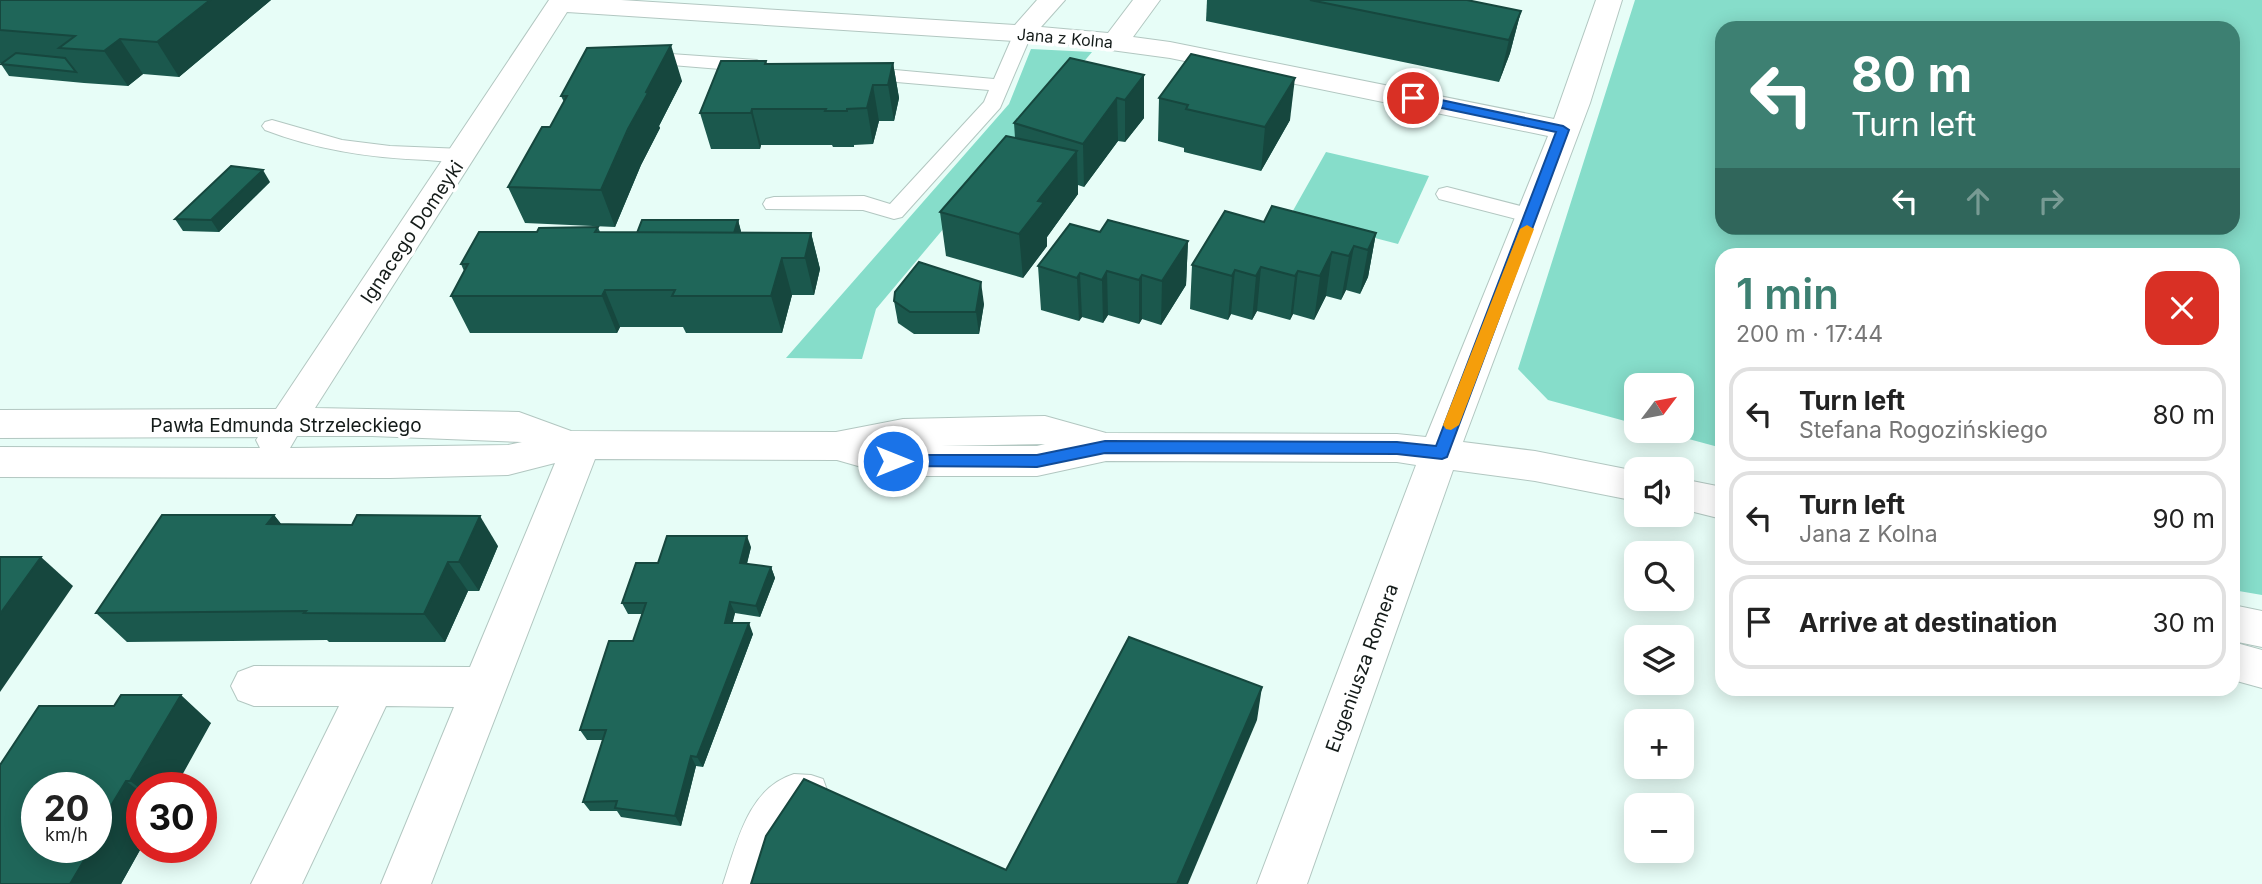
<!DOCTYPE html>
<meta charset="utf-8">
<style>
:root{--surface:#fff;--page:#f6f6f6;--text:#222;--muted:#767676;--line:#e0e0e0;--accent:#3d8072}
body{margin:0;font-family:Inter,sans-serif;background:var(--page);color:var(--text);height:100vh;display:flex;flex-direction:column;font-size:26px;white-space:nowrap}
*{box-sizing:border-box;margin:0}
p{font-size:23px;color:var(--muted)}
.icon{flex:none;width:38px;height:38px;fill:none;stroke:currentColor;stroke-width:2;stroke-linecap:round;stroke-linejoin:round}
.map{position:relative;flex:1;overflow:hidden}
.details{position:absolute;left:1715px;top:248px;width:525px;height:448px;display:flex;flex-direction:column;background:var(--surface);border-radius:21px;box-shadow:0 4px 18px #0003}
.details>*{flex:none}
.hud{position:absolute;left:1715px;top:21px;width:525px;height:214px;border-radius:21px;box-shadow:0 4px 18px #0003;background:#3d8072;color:#fff;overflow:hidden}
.needle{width:46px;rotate:58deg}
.buttons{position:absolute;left:1624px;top:373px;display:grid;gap:14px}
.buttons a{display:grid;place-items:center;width:70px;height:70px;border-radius:14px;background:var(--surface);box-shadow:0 4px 18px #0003;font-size:35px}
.speed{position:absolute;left:21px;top:772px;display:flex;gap:14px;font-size:35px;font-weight:700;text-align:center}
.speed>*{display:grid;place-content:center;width:91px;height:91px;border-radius:50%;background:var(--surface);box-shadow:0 4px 18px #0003;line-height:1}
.speed small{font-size:18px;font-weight:400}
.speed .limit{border:10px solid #d22;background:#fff;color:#111}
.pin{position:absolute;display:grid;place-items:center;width:60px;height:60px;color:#fff;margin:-30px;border:4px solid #fff;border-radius:50%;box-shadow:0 2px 7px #0007}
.me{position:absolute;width:77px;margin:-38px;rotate:90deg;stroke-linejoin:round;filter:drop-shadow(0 0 5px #0008)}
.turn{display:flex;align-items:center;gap:24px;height:147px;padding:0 21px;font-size:32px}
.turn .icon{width:91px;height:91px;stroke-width:2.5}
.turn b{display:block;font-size:49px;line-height:60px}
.lanes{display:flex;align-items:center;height:66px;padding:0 21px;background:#0003;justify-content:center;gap:35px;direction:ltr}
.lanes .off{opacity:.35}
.round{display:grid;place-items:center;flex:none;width:74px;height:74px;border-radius:21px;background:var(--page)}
.headline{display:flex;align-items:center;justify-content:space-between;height:119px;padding:0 21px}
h1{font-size:42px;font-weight:600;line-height:52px;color:var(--accent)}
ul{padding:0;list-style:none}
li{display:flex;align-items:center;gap:21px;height:94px;margin:0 14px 10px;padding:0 7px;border:4px solid var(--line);border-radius:21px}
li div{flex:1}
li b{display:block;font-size:26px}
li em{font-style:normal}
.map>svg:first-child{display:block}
.green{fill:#86ddca;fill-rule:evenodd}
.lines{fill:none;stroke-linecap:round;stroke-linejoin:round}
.service-casing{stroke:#b2c7c1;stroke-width:2}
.minor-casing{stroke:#b2c7c1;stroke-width:2}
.service{fill:#fff;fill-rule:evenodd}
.minor{fill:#fff;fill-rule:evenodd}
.wall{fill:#1b584d}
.shaded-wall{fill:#16473e}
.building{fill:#1f6659;stroke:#16473e;stroke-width:2}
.route{fill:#1a73e8;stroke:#114b97;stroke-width:2}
.slow{fill:#f59e0b}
.labels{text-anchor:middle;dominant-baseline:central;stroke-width:7;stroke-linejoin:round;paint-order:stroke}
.far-street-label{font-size:16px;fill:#141b19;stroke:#fff}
.street-label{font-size:19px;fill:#141b19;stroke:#fff}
</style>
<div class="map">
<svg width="2262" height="884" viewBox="0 0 2262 884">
<rect width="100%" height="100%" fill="#e7fdf7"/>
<!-- green -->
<g class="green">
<path d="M1635 0H2262V595L2233 590V256H1722V448L1659 431 1682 430V385H1636V424L1548 400 1518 369ZM1722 28H2233V228H1722Z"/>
<path d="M1031 49 1092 52 876 309 862 359 786 358 1009 104Z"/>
<path d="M1326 152 1429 176 1398 244 1290 216Z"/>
</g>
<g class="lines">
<defs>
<g id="service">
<path d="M1023 27 1032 33 1000 108 902 217 894 219 863 210 766 209 763 204 766 199 774 197 864 196 890 204 984 102 989 90 862 79 855 77 852 73 855 69 862 67 994 79 1014 33Z"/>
<path d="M642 52 757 60 767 66 757 72 635 62 633 58Z"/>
<path d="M272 120 342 140 390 146 463 149 470 151 473 155 470 159C456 163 441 161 427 160 371 158 317 150 265 130L262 126 265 122Z"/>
<path d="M1447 187 1540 211 1543 216 1540 221 1532 223 1439 199 1436 194 1439 189Z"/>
<path d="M794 774 811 775 823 779 827 790 823 801 811 805H796C772 821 766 858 757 884H723C737 843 748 788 794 774Z"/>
</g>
<g id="minor">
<path d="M549 0H621L1015 25 1037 0H1065L1041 27 1108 33 1133 0H1160L1133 37 1170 42 1554 119 1596 0H1622L1590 103 1463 442 1535 451 1636 471V501L1535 481 1453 470 1307 884H1257L1416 465 1397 462 1106 461 1037 476H893L837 460 595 459 431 884H381L454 707 386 706 302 884H251L339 706H254L238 700 231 686 238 672 254 666 470 667 555 463 508 475 390 478 0 477V447L260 448 256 440 258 437 0 438V410L276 409ZM567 12 1074 45 1170 58 1548 136 1426 437 1397 434 1106 433 1045 416 903 419 836 432 571 431 519 412 315 408ZM297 436H372L522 442 508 445 290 448ZM1045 444 1037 446H941Z"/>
<path d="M1682 479 1722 487V519L1682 509Z"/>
<path d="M2233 605 2262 611V647L2233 641Z"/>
<path d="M2233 642 2262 650V688L2233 680Z"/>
</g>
</defs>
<!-- service casing -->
<use href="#service" class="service-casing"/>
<!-- minor casing -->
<use href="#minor" class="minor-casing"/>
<!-- service -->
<use href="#service" class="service"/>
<!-- minor -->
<use href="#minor" class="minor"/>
</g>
<!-- wall -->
<g class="wall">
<path d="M0 0H271L179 77 143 74 128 86 84 83 9 76 1 64 3 63H0Z"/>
<path d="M1207 0H1467L1521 11 1510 53 1499 82 1206 21Z"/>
<path d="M766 61 767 64 893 63 899 98 894 121H879L873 144 854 145V147H833L832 145H761L760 149H711L700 113Z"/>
<path d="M1144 75V118L1125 142 1118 141 1084 187 1078 185V194L1047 237V246L1023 278 946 256 940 212 1015 138 1014 123Z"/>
<path d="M682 81 659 126 660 128 641 165 615 227 525 223 508 187 550 127 564 102 561 96Z"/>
<path d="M1159 98 1290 120 1261 171 1184 152V148L1158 141Z"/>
<path d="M270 182 219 232 183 231 175 219Z"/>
<path d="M738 220 741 233H811L820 269 814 295H792L782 333H686L683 327H620L617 333H470L451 296 464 271 461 264 537 232 598 227 600 232 637 233Z"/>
<path d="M1264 222 1376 233 1368 277 1360 294 1346 290 1341 300 1326 296 1314 320 1293 314 1290 320 1257 311 1252 320 1231 314 1228 320 1190 309 1192 265Z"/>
<path d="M1100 232 1188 241 1186 285 1161 325 1142 319 1139 324 1108 315 1103 323 1082 317 1079 321 1041 310 1038 266Z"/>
<path d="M894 301 984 304 979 334H914L898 323Z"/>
<path d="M274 515 281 524 498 546 479 591H468L445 642H329L327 640 127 642 96 613Z"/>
<path d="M751 547 747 564 771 567 775 578 760 617 735 613 732 623 753 634 703 767 696 766 681 826 621 817 617 811H590L583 802 603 740H587L580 730 633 641 642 614H628L622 603Z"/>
<path d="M114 706 211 723 142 788V838L137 847 140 850 121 884Z"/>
</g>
<!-- shaded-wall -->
<g class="shaded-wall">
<path d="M210 0H271L179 77 157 42Z"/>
<path d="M1521 11 1510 53 1499 82 1509 40Z"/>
<path d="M120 39 143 74 128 86 104 51Z"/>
<path d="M671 45 682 81 659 126 660 128 641 165 615 227 601 190 646 92Z"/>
<path d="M893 63 899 98 894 121 888 85Z"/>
<path d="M1144 75V118L1125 142V100Z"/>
<path d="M1295 78 1290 120 1261 171 1265 127Z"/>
<path d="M873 85 879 121 873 144 867 108Z"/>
<path d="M1117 98 1118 141 1084 187 1083 144Z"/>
<path d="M752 109 761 145 760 149 751 113Z"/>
<path d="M1077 151 1078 194 1047 237V246L1023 278 1019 234 1038 201Z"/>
<path d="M263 170 270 182 219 232 211 220Z"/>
<path d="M738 220 741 231 735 252 732 241Z"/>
<path d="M811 233 820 269 814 295 805 258Z"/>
<path d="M1376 233 1368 277 1360 294 1368 250Z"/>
<path d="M1188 241 1186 285 1161 325 1162 281Z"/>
<path d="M1354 246 1346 290 1341 300 1349 256Z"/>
<path d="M1332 252 1326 296 1314 320 1320 276Z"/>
<path d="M782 258 792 295 782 333 771 296Z"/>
<path d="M1261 267 1257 311 1252 320 1256 276Z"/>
<path d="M1235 270 1231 314 1228 320 1232 276Z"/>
<path d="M1107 271 1108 315 1103 323 1102 280Z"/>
<path d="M1298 271 1293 314 1290 320 1295 276Z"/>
<path d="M1080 273 1082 317 1079 321 1077 278Z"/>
<path d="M1142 275V319L1139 324V280Z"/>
<path d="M981 282 984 304 979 334 976 312Z"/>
<path d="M605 290 620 327 617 333 602 296Z"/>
<path d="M274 515 298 545 267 524Z"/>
<path d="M480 516 498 546 479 591 459 562Z"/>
<path d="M747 536 751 547 744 574 740 563Z"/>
<path d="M41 557 73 586 0 692V614Z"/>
<path d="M448 562 468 591 445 642 424 614Z"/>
<path d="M771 567 775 578 760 617 756 606Z"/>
<path d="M730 602 735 613 730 634 725 623Z"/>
<path d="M749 623 753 634 703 767 697 757Z"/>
<path d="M1262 687 1257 720 1188 884H1177Z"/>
<path d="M181 695 211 723 175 788H142V790L130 781Z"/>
<path d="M691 756 696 766 681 826 675 816Z"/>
<path d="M126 781 142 793V838L137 847 140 850 121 884H70L92 847H96V840L100 824Z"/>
</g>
<!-- building -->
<g class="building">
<path d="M0 0H210L157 42 120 39 104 51 59 48 75 36 0 30Z"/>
<path d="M1310 0H1467L1521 11 1509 40Z"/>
<path d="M671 45 646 92 648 93 628 129 601 190 508 187 542 127H550L567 96H561L587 48Z"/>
<path d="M16 53 65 58 76 72 1 64Z"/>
<path d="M1191 54 1295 78 1265 127 1186 109 1188 105 1159 98Z"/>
<path d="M1070 58 1144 75 1125 100 1117 98 1083 144 1014 123Z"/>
<path d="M721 61H766L765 64 893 63 888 85H873L867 108 847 109V111H825L826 109H752L751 113H700Z"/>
<path d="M1006 136 1077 151 1038 201 1044 202 1019 234 940 212Z"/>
<path d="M231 166 263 170 211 220 175 219Z"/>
<path d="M1272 206 1376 233 1368 250 1354 246 1349 256 1332 252 1320 276 1298 271 1295 276 1261 267 1256 276 1235 270 1232 276 1192 265 1225 211 1264 222Z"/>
<path d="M642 220H738L734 233H637Z"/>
<path d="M1108 220 1188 241 1162 281 1142 275 1139 280 1107 271 1102 280 1080 273 1077 278 1038 266 1070 224 1100 232Z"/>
<path d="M598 227 595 232 811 233 805 258H782L771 296H672L675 290H605L602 296H451L468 264H461L479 232H537L539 228Z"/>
<path d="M919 262 981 282 976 312H910L894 301 895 292Z"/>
<path d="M162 515H274L267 524 352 525 357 515 480 516 459 562H448L424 614 304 613 306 611 96 613Z"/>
<path d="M667 536H747L740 563 771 567 756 606 730 602 725 623H749L697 757 691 756 675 816 615 808 617 801 583 802 606 730H580L609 641H633L646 603H622L636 563H658Z"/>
<path d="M0 557H41L0 614Z"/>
<path d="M1129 637 1262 687 1177 884H751L766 836 804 779 1006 870Z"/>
<path d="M121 695H181L130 781H126L100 824 105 825 96 840V788H37V847H92L70 884H0V765L39 706H114Z"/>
</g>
<!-- route -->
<path class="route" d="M1413 94 1563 126 1569 130 1447 457 1442 459 1397 454 1105 453 1037 467 888 466 885 461 888 457 893 455H1037L1105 441 1397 442 1436 446 1556 132 1409 101 1407 98Z"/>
<!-- slow -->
<path class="slow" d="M1527 225 1534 229 1459 425 1451 430 1446 429 1443 425 1520 229Z"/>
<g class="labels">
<!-- far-street labels -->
<g class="far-street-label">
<text transform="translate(1065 38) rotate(5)">Jana z Kolna</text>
</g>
<!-- street labels -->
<g class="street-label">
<text transform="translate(412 232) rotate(-56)">Ignacego Domeyki</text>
<text x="286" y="425">Pawła Edmunda Strzeleckiego</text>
<text transform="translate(1362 668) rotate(-70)">Eugeniusza Romera</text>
</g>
</g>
</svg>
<div class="buttons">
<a><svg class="needle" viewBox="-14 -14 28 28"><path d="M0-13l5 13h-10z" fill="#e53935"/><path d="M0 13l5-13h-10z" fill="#767676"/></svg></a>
<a><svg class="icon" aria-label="sound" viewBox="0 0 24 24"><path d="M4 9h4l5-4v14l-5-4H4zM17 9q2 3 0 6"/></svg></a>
<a><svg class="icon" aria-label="search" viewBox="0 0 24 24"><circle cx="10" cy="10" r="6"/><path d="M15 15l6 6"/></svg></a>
<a><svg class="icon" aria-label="layers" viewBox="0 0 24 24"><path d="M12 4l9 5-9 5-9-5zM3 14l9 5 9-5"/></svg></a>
<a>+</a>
<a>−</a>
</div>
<div class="speed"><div>20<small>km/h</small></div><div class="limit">30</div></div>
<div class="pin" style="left:1413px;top:98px;background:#d93025"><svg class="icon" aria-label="arrive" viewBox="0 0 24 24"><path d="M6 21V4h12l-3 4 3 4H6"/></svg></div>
<svg class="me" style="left:893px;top:461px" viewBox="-20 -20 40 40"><circle r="17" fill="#1a73e8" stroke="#fff" stroke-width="3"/><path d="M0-11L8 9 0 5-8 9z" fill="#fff"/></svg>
<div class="hud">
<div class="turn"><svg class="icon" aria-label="left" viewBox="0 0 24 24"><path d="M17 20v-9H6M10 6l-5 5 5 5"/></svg><div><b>80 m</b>Turn left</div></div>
<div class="lanes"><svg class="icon" aria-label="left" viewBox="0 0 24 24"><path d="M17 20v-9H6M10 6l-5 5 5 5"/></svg><svg class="icon off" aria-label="ahead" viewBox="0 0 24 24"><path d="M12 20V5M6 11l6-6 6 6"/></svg><svg class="icon off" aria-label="right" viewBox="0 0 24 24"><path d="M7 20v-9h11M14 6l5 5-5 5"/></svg></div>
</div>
<section class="details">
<div class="headline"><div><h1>1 min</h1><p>200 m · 17:44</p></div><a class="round" style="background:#d93025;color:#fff"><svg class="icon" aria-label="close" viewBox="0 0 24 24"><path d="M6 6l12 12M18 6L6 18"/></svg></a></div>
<ul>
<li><svg class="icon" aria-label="left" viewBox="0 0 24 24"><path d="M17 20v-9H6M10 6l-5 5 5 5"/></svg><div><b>Turn left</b><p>Stefana Rogozińskiego</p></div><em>80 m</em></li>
<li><svg class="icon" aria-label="left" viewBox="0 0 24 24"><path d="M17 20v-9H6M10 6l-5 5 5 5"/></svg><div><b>Turn left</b><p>Jana z Kolna</p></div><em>90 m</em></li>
<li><svg class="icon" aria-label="arrive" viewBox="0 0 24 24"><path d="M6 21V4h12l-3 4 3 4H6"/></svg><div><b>Arrive at destination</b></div><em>30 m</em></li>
</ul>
</section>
</div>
